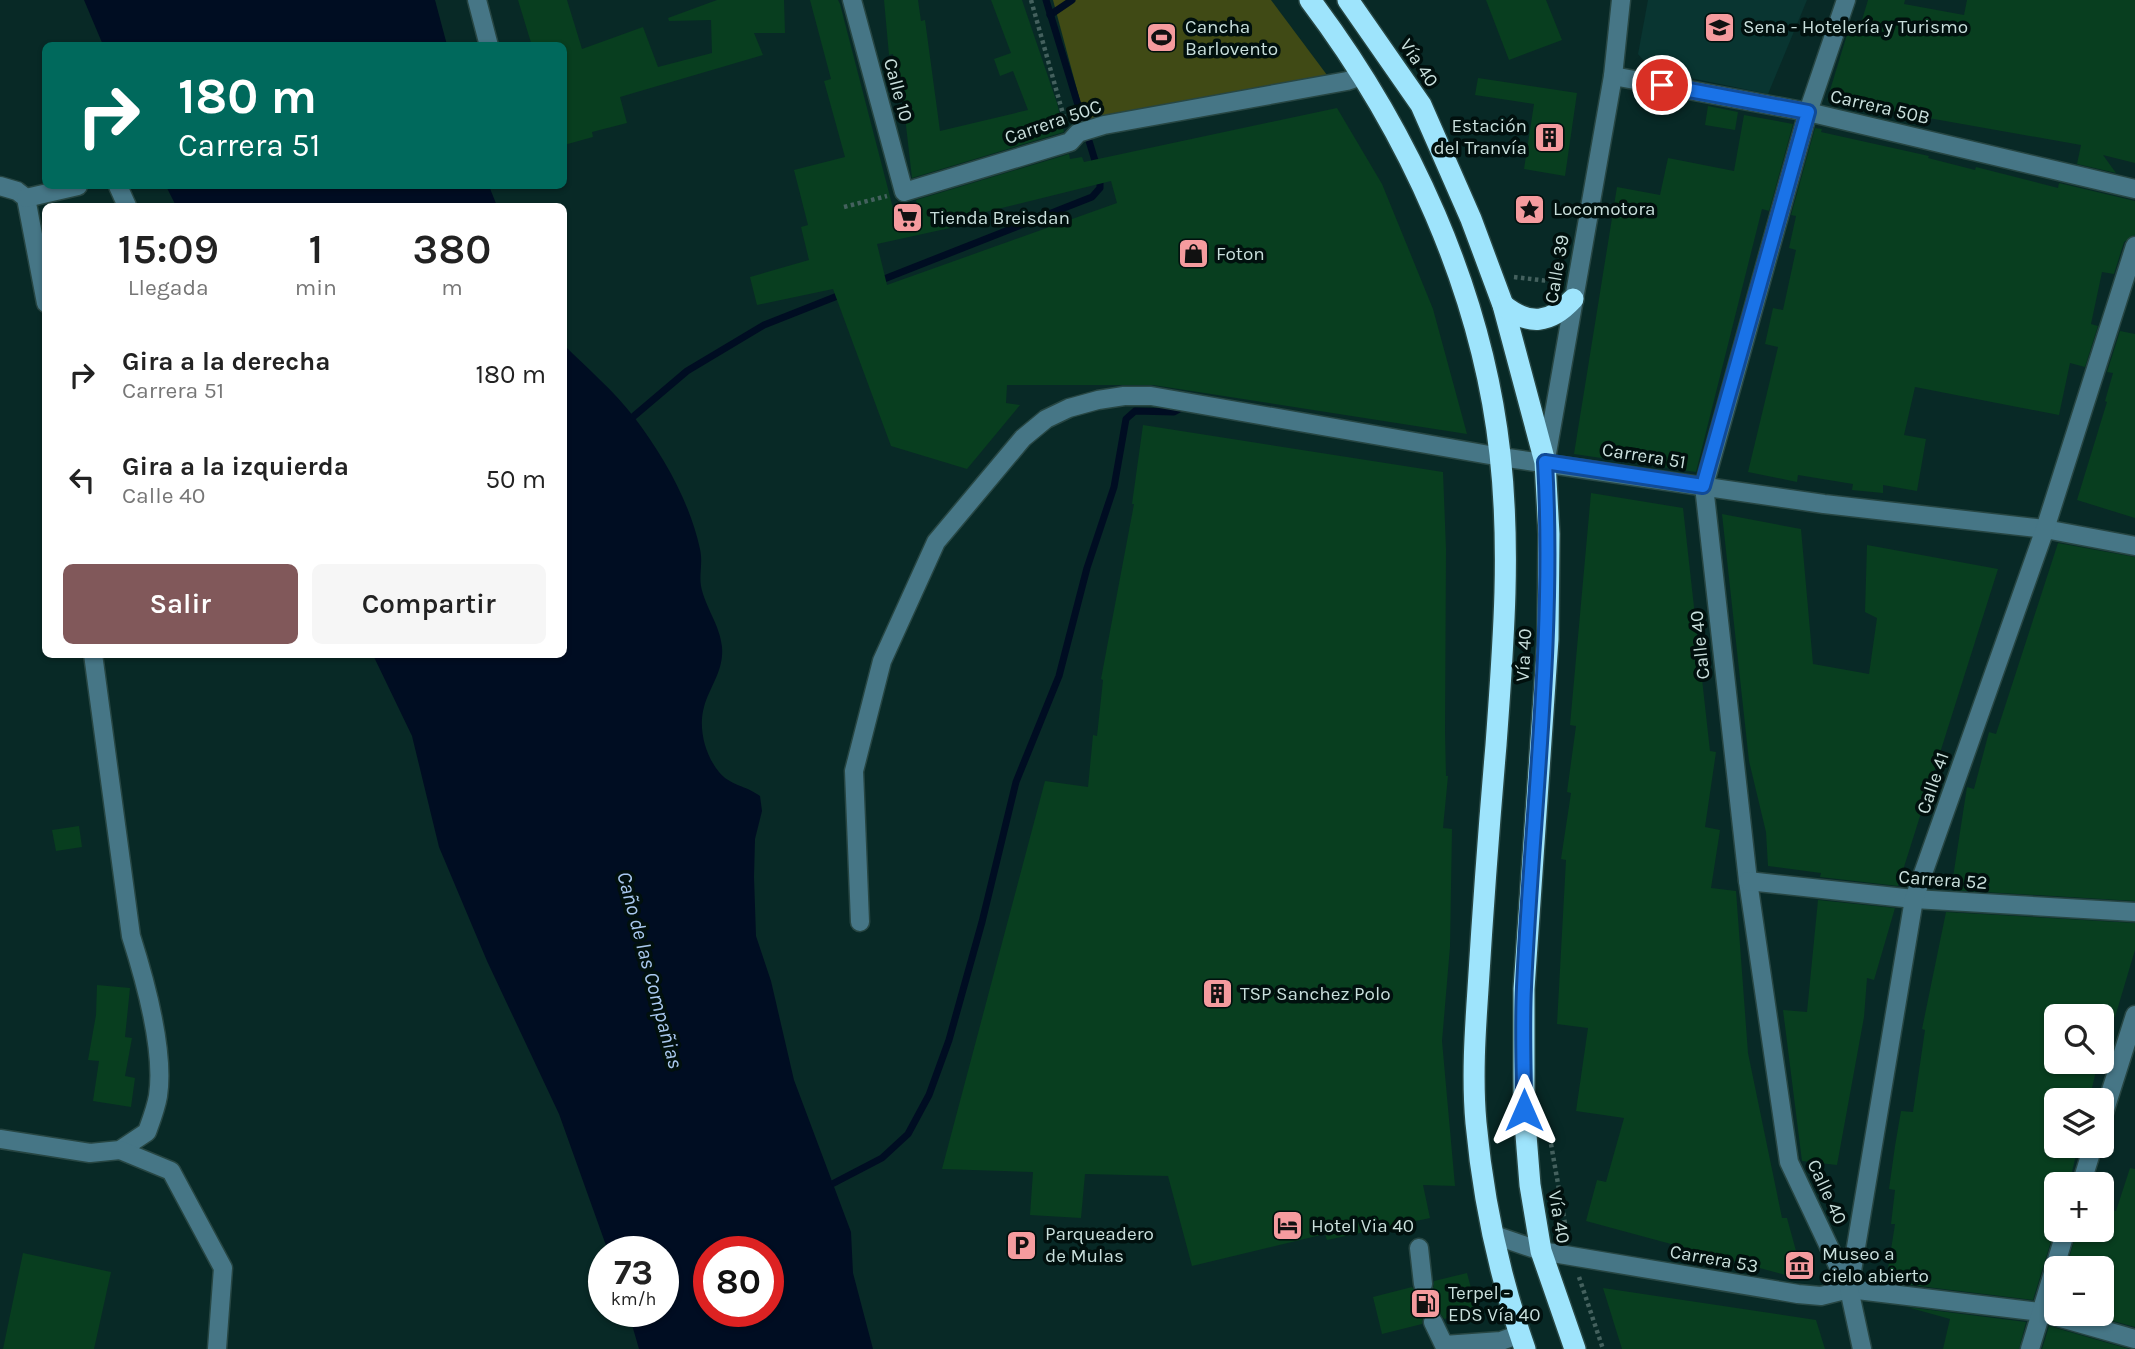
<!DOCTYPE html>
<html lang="es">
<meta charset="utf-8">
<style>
:root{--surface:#fff;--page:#f6f6f6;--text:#222;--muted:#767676;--accent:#81585a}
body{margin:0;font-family:Karla,sans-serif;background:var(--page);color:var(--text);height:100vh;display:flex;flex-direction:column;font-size:26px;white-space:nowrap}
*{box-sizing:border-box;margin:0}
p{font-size:23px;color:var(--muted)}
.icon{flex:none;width:38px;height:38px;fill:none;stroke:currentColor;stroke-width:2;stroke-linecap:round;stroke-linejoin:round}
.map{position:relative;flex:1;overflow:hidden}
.side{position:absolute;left:42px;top:203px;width:525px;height:455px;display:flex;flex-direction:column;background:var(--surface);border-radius:10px;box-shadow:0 2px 5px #0004}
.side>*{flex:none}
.guide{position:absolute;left:42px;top:42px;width:525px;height:147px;border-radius:10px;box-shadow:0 2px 5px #0004;background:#00695c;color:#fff;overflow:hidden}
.tools{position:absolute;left:2044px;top:1004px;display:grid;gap:14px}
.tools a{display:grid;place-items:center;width:70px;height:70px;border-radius:10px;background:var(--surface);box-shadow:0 2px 5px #0004;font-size:35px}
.speed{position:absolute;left:588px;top:1236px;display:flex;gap:14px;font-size:35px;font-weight:700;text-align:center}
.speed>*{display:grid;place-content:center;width:91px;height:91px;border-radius:50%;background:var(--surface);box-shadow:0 2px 5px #0004;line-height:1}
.speed small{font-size:18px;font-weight:400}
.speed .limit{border:10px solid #d22;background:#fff;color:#111}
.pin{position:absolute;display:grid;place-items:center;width:60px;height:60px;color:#fff;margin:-30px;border:4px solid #fff;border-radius:50%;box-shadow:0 2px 7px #0007}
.me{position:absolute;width:77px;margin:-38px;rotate:0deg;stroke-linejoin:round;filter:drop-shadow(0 0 5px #0008)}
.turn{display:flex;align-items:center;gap:24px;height:147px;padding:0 21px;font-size:32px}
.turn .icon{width:91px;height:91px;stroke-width:2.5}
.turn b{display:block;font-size:49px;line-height:60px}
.eta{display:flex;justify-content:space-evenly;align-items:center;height:119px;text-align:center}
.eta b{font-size:42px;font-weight:600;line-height:49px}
.primary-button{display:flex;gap:14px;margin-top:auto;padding:14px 21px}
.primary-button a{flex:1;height:80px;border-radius:10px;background:var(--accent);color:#fff;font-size:28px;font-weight:600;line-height:80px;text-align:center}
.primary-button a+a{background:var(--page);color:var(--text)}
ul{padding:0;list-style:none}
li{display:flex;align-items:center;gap:21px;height:105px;padding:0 21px}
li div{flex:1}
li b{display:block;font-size:26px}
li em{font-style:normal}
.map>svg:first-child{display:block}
.built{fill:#093531}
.green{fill:#404a15}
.water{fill:#000d22;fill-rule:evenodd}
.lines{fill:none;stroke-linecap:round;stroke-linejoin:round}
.stream{stroke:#000d22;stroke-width:7}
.building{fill:#083e1f;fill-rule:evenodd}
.minor-tunnel{stroke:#254441;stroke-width:18;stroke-dasharray:18 9;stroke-linecap:butt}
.minor-casing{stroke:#274643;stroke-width:21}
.highway-casing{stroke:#274643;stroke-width:24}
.path{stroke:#44615e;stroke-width:4.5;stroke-dasharray:3.5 3.5;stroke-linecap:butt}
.minor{stroke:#467686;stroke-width:18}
.highway{stroke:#9ee4fc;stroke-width:21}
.route-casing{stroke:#114b97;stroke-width:18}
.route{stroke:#1a73e8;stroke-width:12}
.labels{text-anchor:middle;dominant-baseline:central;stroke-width:7;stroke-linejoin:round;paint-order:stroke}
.poi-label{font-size:19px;fill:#c9dfdc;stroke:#01100e;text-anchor:start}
.street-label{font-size:19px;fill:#c9dfdc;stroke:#01100e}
.water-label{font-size:21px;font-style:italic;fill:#a9c8ee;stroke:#01100e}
</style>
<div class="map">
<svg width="2135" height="1349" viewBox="0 0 2135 1349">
<rect width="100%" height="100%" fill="#082926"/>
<!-- built -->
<path class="built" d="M1648 0H1807L1768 94 1652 70 1638 54Z"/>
<!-- green -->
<path class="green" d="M1053 0H1271L1327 75 1087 127Z"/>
<!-- water -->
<g class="water">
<path d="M84 0H435L447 45H103Z"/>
<path d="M166 186H489L497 206H176Z"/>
<path d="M564 345C587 368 614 391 634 417 663 455 690 502 700 549 703 562 699 575 701 586 705 607 720 625 722 647 724 671 710 686 704 707 698 728 705 755 719 772 729 785 747 786 760 796L762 811 755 839 754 877 756 936 771 981 794 1080 851 1232 853 1273 873 1349H639L628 1311H663V1251H608L559 1114 487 961 439 847 412 736 373 655 564 654ZM709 1251H768V1311H709Z"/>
</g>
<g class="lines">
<!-- stream -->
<g class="stream">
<path d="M1050 15 1072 0"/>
<path d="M879 281 1092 197 1100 188V177L1046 0"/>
<path d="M634 416 687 371 764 325 845 293"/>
<path d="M834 1183 882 1158 908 1134 929 1095 949 1040 982 922 1016 782 1059 676 1087 568 1114 487 1126 419 1135 411 1174 412 1185 406"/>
</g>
</g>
<!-- building -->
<g class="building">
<path d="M518 0H567L582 49 643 27 658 67 712 53 711 20 669 21 668 18 717 0H784L785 33H754L763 55 620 97 627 123 592 132 593 137 564 145V46H532Z"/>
<path d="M810 0H838L840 4 894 212 917 207 916 200 1069 154 1070 159 1082 157 1084 162 1337 108 1382 184 1433 309 1467 434 1153 385H1007L1006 403 1020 405 967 469 891 446 833 289 757 305 750 277 809 260 801 227 808 225 794 170 845 157 824 81 831 79ZM1111 181 1117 203 887 285 877 244 950 228 949 221Z"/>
<path d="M884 0H918L921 21 925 20 940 131 1028 110 1013 71 1000 76 994 59 1011 53 991 0H1022L1057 103 1064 132 912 178 901 82H897L893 54 889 55Z"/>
<path d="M1486 0H1546L1562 40 1509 60Z"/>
<path d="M1868 0H1905L1904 4 1964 15 1967 0H2135V163L2103 155 2116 173 2077 164 2081 145 1827 100 1849 28 1859 30Z"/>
<path d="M1478 78 1577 93 1565 176 1524 169 1534 104 1475 95Z"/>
<path d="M1708 106 1738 112 1735 130 1705 125Z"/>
<path d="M1744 115 1793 124 1769 211 1762 209 1696 472 1574 454 1617 187 1660 195 1668 158 1734 171Z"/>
<path d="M1815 128 1822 129 1821 132 1929 156 1928 158 1975 170 1976 167 2058 188 2059 183 2135 201V235L2124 242 2114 274 2102 272 2091 324 2098 326 2085 367 2070 363 2059 415 1915 387 1904 435 1926 439 1917 491 1883 485V493L1852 490 1853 484 1798 475 1797 482 1748 472 1778 347 1765 344 1773 308 1783 310 1796 250 1789 248 1796 216 1791 215Z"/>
<path d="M2120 331 2135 334V518L2077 500 2107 402 2105 401 2113 373 2107 372Z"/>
<path d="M1143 425 1443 472 1446 549 1445 731 1446 776H1448L1443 828 1452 829 1450 947 1442 1041 1455 1186 1423 1185 1430 1218 1327 1240 1325 1234 1192 1266 1168 1176 1085 1174 1081 1218 1030 1215 1033 1172 942 1169 1045 781 1088 787 1093 735 1097 736 1103 680 1101 679 1134 504H1132Z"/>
<path d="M1591 493 1683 508 1710 751 1716 752 1705 827 1720 830 1711 888 1736 891 1748 1053 1782 1218H1787L1804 1280 1586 1221 1597 1180 1606 1182 1624 1118 1576 1111 1588 1028 1557 1024 1566 860 1561 859 1571 793 1567 792 1576 726 1570 725Z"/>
<path d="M1722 514 1801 529 1813 664 1869 674 1877 618 1865 612 1867 545 1998 569 1898 886 1820 877 1821 873 1768 866 1766 832 1749 761Z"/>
<path d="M2058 543 2135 557V901L1951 890 1967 787 1974 789 1989 732 1996 734Z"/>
<path d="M79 826 82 847 56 851 52 830Z"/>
<path d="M1818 900 1895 908 1874 980 1867 978 1864 1017 1837 1165 1802 1161 1783 1010 1807 1012Z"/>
<path d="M1946 912 2135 923V950L2115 1017H2056V1062H2098L2089 1101H2056V1146H2078L2069 1185H2056V1225L2033 1300 1902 1284 1903 1271 1888 1269 1895 1224H1891L1895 1190 1889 1189 1895 1146 1901 1111 1913 1112 1925 1030 1922 1029Z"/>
<path d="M97 985 130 988 125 1037 132 1038 125 1076 135 1078 131 1107 93 1101 99 1061 88 1060 96 1015Z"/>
<path d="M2130 1168 2135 1169V1327L2102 1318V1269H2066L2077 1230H2102V1207L2116 1211Z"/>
<path d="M23 1253 111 1272 94 1349H3Z"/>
<path d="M1467 1273 1477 1311 1444 1319 1439 1312H1429L1423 1316 1422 1324 1382 1334 1373 1297 1412 1287 1418 1294 1425 1295 1433 1289 1434 1281Z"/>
<path d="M1603 1288 1816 1320 1825 1349H1622Z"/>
<path d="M1907 1307 2026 1322 2019 1349H1943L1950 1319Z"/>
<path d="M2049 1326 2129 1349H2042Z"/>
</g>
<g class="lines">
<!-- minor-tunnel -->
<path class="minor-tunnel" d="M1423 1284 1433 1322"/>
<defs>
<g id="minor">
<path d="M477 0 489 46"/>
<path d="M852 0 904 192 1070 142 1078 133 1104 125 1347 81 1362 76"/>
<path d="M1846 0 1808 112 1704 486 1748 881 1789 1162 1849 1289"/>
<path d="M1613 76 1808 112 2135 189"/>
<path d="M0 186 17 191 26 198 46 303"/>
<path d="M118 186 127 206"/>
<path d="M26 198 78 186"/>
<path d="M1546 459 1613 76 1621 0"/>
<path d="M1748 881 1914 899 2135 912"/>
<path d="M860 922 854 771 882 661 936 542 1023 438 1046 419 1069 408 1098 400 1124 396H1151L1501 457 1824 504 2045 529 2135 546"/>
<path d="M2102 1119 2135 1015"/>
<path d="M0 1139 90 1153 120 1150 147 1132C151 1121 156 1108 158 1096 165 1050 145 980 131 936L93 654"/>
<path d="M120 1150 171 1171 223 1268 217 1349"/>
<path d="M2081 1185 2093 1146"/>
<path d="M1494 1235 1541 1251 1798 1294 1821 1296 1849 1289 2040 1312 2135 1339"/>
<path d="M1419 1248 1423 1284"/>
<path d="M1433 1322 1444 1345 1501 1341 1520 1334"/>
<path d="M1862 1349 1849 1289 1914 899 2045 529 2135 246"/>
<path d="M2030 1349 2066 1230"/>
</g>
<g id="highway">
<path d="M1310 0C1409 131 1482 291 1500 454 1511 552 1503 648 1496 745 1489 826 1483 908 1478 989 1475 1033 1472 1079 1476 1123 1483 1198 1500 1278 1525 1349"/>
<path d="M1348 0 1421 105 1471 219 1503 305 1545 462 1549 534 1548 639 1524 989V1110L1530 1185 1541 1251 1575 1349"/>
<path d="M1503 305C1529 326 1550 324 1573 299"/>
</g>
</defs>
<!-- minor casing -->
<use href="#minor" class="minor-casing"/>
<!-- highway casing -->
<use href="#highway" class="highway-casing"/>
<!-- path -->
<g class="path">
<path d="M1031 0 1065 121"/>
<path d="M844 207 887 196"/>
<path d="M1514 277 1557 282"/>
<path d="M1551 1144 1567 1235"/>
<path d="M1579 1277 1603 1349"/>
</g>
<!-- minor -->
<use href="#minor" class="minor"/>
<!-- highway -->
<use href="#highway" class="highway"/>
</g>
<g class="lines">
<defs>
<path id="route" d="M1524 1110C1524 1069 1522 1028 1524 987 1532 812 1555 638 1545 462L1703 486 1808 112 1662 85"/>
</defs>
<!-- route casing -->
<use href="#route" class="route-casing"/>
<!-- route -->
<use href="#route" class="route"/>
</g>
<!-- icons -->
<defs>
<symbol id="university-square" viewBox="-11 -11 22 22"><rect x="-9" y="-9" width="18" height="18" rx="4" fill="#f59b9e" stroke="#01100e"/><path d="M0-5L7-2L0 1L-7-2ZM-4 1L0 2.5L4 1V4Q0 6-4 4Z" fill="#111"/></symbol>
<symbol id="stadium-square" viewBox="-11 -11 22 22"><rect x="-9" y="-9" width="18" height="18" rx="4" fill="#f59b9e" stroke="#01100e"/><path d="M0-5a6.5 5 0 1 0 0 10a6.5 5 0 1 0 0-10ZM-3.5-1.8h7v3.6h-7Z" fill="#111"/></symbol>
<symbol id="building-square" viewBox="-11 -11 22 22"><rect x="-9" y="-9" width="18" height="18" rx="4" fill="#f59b9e" stroke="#01100e"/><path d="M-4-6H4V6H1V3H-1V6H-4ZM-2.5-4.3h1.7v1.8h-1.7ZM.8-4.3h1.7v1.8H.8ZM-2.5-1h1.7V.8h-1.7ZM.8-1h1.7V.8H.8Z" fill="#111"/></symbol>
<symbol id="sight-square" viewBox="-11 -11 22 22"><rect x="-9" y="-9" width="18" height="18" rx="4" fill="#f59b9e" stroke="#01100e"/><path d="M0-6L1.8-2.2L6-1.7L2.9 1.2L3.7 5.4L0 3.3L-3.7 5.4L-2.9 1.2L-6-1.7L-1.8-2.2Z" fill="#111"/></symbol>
<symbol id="supermarket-square" viewBox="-11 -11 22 22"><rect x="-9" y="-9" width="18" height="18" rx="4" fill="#f59b9e" stroke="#01100e"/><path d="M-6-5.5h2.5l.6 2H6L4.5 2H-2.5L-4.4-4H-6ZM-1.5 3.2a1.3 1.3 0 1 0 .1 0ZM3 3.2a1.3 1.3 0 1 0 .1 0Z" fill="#111"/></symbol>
<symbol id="shop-square" viewBox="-11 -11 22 22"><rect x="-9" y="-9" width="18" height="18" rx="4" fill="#f59b9e" stroke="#01100e"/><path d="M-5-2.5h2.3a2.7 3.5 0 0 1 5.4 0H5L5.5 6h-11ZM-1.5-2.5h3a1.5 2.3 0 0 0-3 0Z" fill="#111"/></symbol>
<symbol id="hotel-square" viewBox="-11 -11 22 22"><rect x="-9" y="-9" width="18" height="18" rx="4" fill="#f59b9e" stroke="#01100e"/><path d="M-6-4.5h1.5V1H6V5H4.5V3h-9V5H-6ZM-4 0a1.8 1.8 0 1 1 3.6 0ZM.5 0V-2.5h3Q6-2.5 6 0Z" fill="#111"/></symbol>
<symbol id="parking-square" viewBox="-11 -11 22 22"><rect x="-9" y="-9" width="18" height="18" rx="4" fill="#f59b9e" stroke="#01100e"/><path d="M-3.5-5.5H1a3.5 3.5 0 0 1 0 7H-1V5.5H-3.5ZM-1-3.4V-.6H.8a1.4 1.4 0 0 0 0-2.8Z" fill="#111"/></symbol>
<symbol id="museum-square" viewBox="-11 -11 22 22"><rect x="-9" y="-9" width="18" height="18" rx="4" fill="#f59b9e" stroke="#01100e"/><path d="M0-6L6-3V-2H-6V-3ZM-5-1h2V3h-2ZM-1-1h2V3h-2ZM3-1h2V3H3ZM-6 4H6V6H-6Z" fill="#111"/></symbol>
<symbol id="fuel-square" viewBox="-11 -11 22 22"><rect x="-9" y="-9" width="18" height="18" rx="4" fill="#f59b9e" stroke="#01100e"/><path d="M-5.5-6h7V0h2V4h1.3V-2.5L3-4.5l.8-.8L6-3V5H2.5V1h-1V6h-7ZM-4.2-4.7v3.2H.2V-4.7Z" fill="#111"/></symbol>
</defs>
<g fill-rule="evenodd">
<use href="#university-square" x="1702" y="10" width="35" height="35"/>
<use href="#stadium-square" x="1144" y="20" width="35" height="35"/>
<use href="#building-square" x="1532" y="120" width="35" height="35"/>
<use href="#sight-square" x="1512" y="192" width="35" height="35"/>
<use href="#supermarket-square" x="890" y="200" width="35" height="35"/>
<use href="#shop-square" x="1176" y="236" width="35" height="35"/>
<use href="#building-square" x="1200" y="976" width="35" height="35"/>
<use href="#hotel-square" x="1270" y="1208" width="35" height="35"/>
<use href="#parking-square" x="1004" y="1228" width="35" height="35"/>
<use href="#museum-square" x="1782" y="1248" width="35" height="35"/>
<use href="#fuel-square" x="1408" y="1286" width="35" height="35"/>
</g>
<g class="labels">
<!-- poi labels -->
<g class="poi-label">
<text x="1185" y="27">Cancha<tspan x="1185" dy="22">Barlovento</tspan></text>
<text x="1743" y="27">Sena - Hotelería y Turismo</text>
<text x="1527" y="126" text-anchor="end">Estación<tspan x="1527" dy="22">del Tranvía</tspan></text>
<text x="1553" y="209">Locomotora</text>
<text x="930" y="218">Tienda Breisdan</text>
<text x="1216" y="254">Foton</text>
<text x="1240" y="994">TSP Sanchez Polo</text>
<text x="1311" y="1226">Hotel Via 40</text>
<text x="1045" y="1234">Parqueadero<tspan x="1045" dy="22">de Mulas</tspan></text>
<text x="1822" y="1254">Museo a<tspan x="1822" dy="22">cielo abierto</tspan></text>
<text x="1448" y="1293">Terpel -<tspan x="1448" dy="22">EDS Vía 40</tspan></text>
</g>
<!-- street labels -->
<g class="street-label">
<text transform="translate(1419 63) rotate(56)">Vía 40</text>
<text transform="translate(898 90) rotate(75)">Calle 10</text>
<text transform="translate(1880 107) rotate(13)">Carrera 50B</text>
<text transform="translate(1053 122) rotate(-19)">Carrera 50C</text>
<text transform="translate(1557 269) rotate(-80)">Calle 39</text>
<text transform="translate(1644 456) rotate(9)">Carrera 51</text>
<text transform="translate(1700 645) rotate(-96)">Calle 40</text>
<text transform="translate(1524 655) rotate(-87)">Vía 40</text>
<text transform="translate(1933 783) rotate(-71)">Calle 41</text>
<text transform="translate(1943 880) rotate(4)">Carrera 52</text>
<text transform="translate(1827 1192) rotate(65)">Calle 40</text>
<text transform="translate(1559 1217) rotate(80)">Vía 40</text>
<text transform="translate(1714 1259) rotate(10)">Carrera 53</text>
</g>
<!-- water labels -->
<g class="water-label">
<text transform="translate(650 970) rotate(75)">Caño de las Compañias</text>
</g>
</g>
</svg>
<div class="tools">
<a><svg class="icon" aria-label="search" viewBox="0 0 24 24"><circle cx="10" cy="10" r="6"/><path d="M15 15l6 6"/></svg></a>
<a><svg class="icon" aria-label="layers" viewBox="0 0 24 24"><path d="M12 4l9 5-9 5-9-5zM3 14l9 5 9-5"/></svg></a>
<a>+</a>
<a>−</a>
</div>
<div class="speed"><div>73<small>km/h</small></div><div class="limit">80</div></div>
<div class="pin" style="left:1662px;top:85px;background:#d93025"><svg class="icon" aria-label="arrive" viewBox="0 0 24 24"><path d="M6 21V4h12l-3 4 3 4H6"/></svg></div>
<svg class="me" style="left:1524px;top:1110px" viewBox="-20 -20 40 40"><path d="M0-17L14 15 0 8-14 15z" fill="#1a73e8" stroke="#fff" stroke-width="4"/></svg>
<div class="guide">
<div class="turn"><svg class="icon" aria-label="right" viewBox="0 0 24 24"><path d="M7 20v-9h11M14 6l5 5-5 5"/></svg><div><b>180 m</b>Carrera 51</div></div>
</div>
<section class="side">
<div class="eta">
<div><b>15:09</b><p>Llegada</p></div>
<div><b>1</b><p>min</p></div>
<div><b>380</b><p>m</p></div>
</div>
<ul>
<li><svg class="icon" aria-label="right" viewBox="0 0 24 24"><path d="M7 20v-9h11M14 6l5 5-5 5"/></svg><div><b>Gira a la derecha</b><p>Carrera 51</p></div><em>180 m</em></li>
<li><svg class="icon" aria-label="left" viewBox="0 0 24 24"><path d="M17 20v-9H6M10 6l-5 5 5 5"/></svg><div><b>Gira a la izquierda</b><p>Calle 40</p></div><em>50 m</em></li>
</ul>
<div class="primary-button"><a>Salir</a><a>Compartir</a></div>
</section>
</div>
